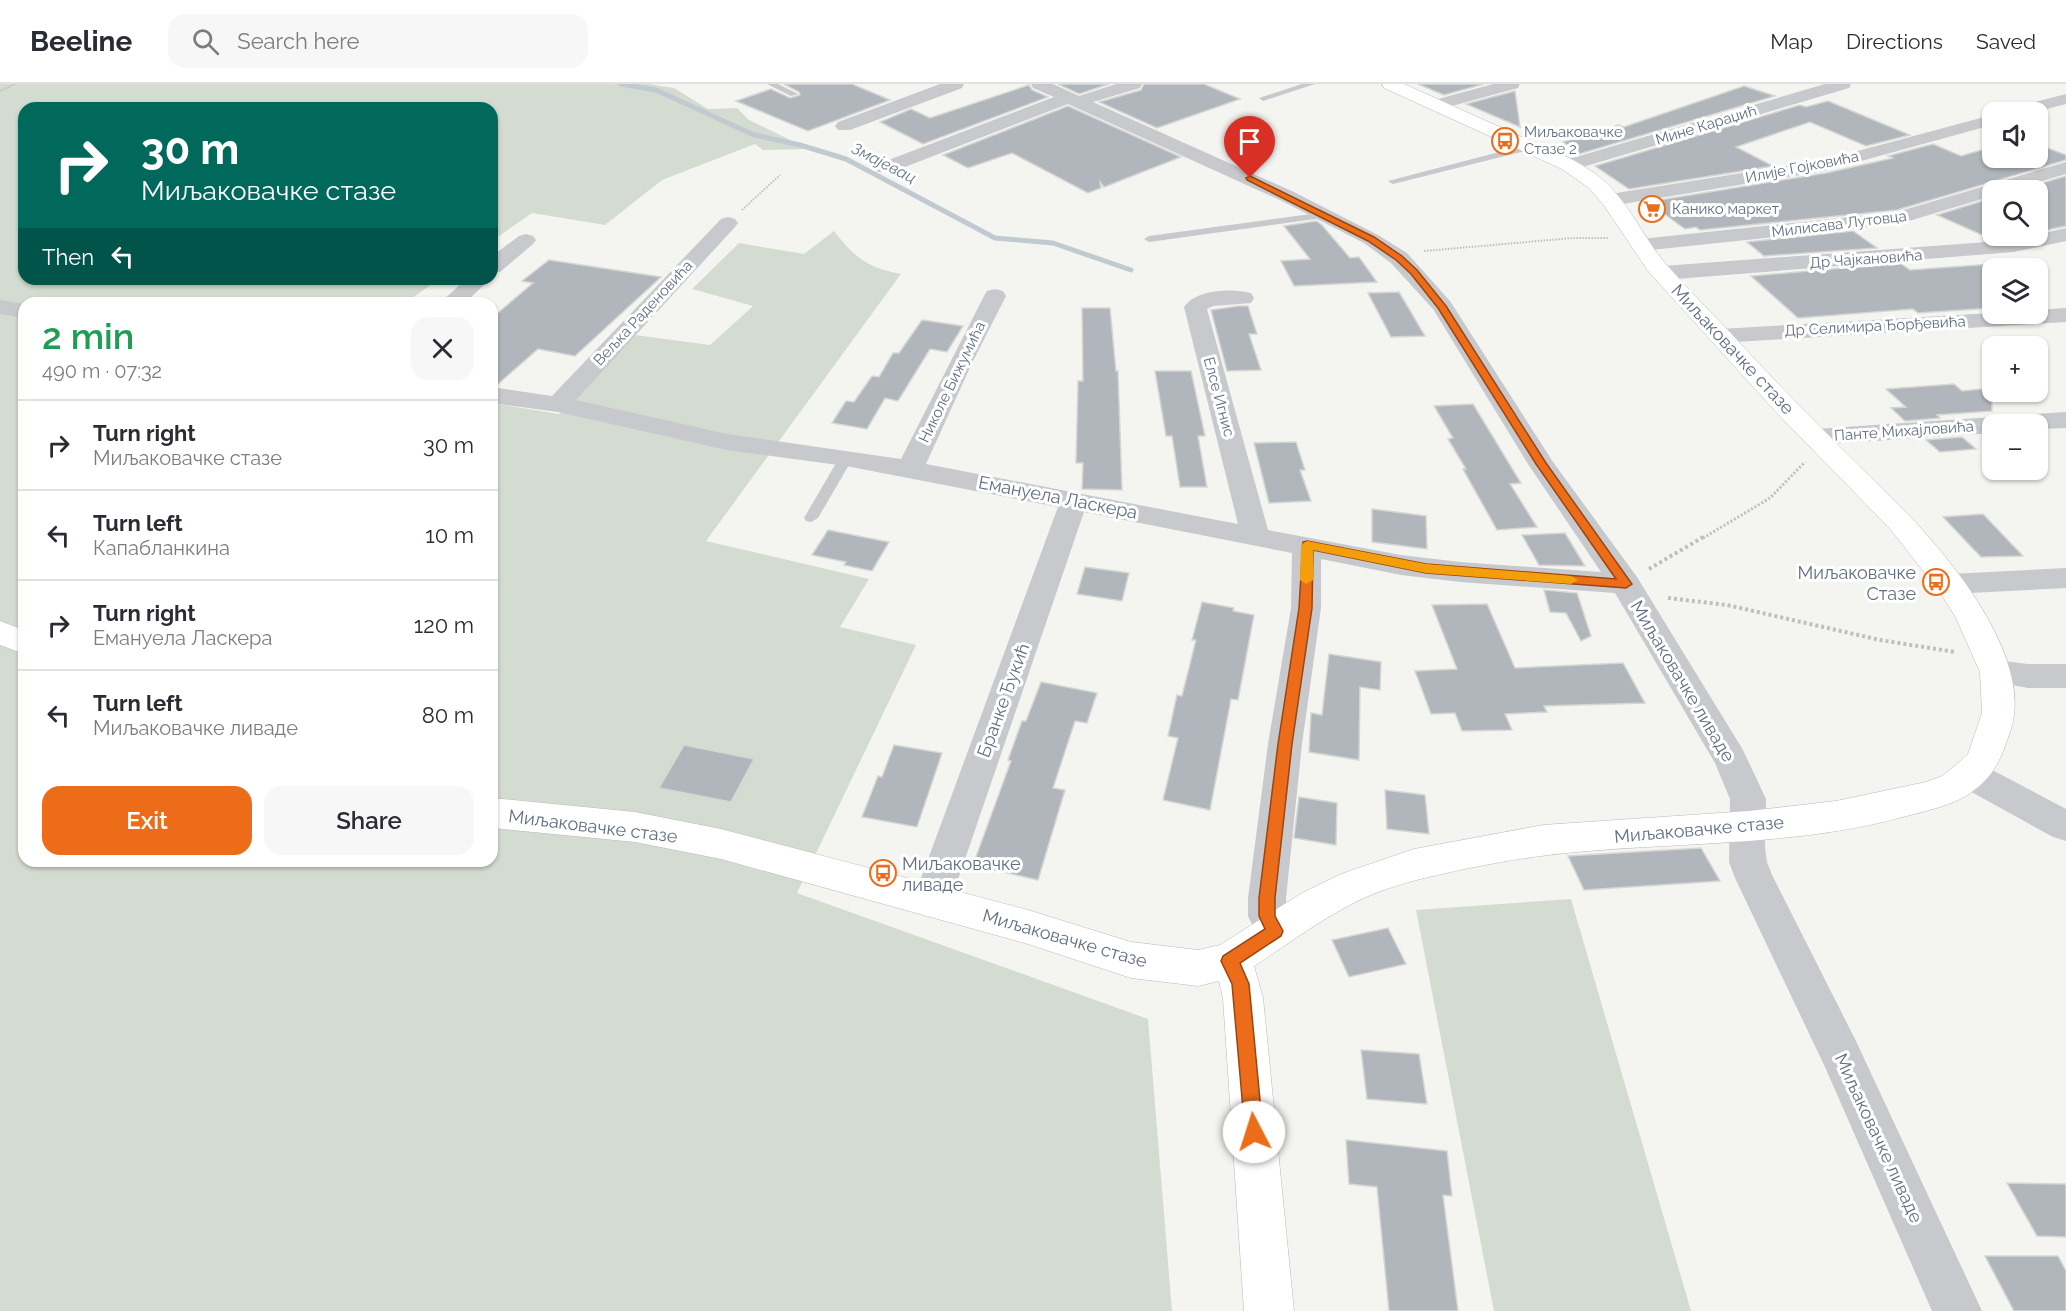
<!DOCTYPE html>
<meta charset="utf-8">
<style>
:root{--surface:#fff;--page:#f7f7f7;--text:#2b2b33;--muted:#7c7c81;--line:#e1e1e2;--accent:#ec6c1a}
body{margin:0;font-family:Raleway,sans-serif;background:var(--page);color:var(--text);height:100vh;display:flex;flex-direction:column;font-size:22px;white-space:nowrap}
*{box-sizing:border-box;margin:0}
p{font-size:20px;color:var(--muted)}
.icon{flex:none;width:33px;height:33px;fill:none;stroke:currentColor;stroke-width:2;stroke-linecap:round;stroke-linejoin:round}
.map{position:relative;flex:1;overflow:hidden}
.side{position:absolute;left:18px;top:213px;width:480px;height:570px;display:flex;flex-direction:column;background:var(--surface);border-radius:18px;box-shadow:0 2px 4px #0004}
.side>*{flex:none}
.guide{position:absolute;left:18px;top:18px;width:480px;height:183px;border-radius:18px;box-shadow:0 2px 4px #0004;background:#00695c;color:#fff;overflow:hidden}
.controls{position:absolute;left:1982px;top:18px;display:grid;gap:12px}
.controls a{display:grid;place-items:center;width:66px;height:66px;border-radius:12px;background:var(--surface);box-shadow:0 2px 4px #0004;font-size:30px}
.pin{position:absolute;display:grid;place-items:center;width:51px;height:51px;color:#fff;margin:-62px -26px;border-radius:50% 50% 50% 0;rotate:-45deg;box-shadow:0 0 6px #0007}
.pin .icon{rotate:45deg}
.me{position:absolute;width:66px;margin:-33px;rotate:355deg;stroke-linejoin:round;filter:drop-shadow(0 0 4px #0008)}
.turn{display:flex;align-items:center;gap:21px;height:126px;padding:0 24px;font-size:27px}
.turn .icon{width:78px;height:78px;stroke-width:2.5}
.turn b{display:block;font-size:42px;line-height:51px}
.then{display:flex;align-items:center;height:57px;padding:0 24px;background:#0003;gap:12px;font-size:22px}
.round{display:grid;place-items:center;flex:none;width:63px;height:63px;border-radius:18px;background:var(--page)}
.overview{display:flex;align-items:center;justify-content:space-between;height:102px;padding:0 24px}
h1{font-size:36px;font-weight:600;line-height:45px;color:#1e9e55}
.cta{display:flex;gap:12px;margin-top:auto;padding:12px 24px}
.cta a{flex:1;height:69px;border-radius:18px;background:var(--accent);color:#fff;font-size:24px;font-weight:600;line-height:69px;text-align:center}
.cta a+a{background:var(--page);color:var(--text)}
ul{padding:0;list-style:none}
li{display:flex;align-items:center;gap:18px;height:90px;padding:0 24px;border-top:2px solid var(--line)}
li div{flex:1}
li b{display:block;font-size:22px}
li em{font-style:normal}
header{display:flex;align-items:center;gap:36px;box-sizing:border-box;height:84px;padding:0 30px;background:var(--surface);border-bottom:2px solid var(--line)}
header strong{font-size:28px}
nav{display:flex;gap:33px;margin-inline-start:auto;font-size:21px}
.search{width:420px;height:54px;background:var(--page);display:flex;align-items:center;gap:15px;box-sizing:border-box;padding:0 21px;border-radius:18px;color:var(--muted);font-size:22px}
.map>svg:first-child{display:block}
.green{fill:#d4dcd1}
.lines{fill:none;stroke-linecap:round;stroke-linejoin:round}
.stream{stroke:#c2cad1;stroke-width:5}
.building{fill:#b1b6bc;stroke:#d6d6d3;stroke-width:1.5}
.secondary-casing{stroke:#b6babf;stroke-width:1}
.path-far2{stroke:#bebfc1;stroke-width:2;stroke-dasharray:1.5 1.5;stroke-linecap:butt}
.path-far1{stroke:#bebfc1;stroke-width:3;stroke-dasharray:2 2;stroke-linecap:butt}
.path{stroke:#bebfc1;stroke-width:4;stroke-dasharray:3 3;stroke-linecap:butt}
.lane{fill:#c7c9cd;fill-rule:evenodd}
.street{fill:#c7c9cd;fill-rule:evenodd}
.secondary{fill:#fff;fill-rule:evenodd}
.route{fill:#ec6c1a;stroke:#994611;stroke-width:1.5}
.slow{fill:#f59e0b}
.labels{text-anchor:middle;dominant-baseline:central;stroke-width:6;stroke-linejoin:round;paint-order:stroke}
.far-street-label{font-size:15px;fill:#626f83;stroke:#fff}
.far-poi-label{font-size:15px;fill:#626f83;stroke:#fff;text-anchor:start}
.far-water-label{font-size:16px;font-style:italic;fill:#637888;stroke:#fff}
.street-label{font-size:18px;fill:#626f83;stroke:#fff}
.poi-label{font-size:18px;fill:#626f83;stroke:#fff;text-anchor:end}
</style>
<header>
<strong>Beeline</strong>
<div class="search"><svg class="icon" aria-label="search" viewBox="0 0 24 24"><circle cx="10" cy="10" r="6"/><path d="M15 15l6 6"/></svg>Search here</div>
<nav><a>Map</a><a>Directions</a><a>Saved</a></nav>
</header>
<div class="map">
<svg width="2066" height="1227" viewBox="0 0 2066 1227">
<rect width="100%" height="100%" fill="#f4f5f1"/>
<!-- green -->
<g class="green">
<path d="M0 0H649L674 4 708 25 737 24 749 36 809 65 763 66 755 60 662 96 605 141 532 129 492 157V24H24V195H439L405 219H24V777H492V319L559 330 635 251 710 261 753 222 692 205 739 159 804 170 834 147C855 174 868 184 901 190L706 457 869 495 840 543 916 561 797 809 1148 935 1172 1227H0Z"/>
<path d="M1571 815 1691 1227H1494L1416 826Z"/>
</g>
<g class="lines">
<!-- stream -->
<path class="stream" d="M621 0 656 6 754 51 800 61 846 75 995 154 1053 159 1131 186"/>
</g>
<!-- building -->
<g class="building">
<path d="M784 0H852L890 16 808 47 736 17 771 5 790 14 800 11 799 8Z"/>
<path d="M1058 0H1109L1079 10Z"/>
<path d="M1144 0H1204L1240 15 1157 44 1099 18 1141 6Z"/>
<path d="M1418 0H1484L1444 11Z"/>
<path d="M1029 1 1032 6 1048 13 923 60 880 38 911 25 930 34Z"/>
<path d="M1744 2 1775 12 1579 70 1563 58 1618 41 1624 43Z"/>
<path d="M1515 7 1520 43 1466 20Z"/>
<path d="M1828 17 1910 51 1866 62 1810 38 1736 63 1773 82 1629 105 1595 82 1800 21 1806 23Z"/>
<path d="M1068 22 1181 73 1104 103 1100 98 1101 104 1088 109 1012 69 968 84 943 71Z"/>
<path d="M1933 60 1961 72 1992 63V74H2037V60L2066 71V76L1897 126 1700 146 1696 143 1685 145 1648 118 1826 89 1893 74 1888 72Z"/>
<path d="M2066 92V142L2037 148V106H2018Z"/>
<path d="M1992 114V152H2024L1991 155 1937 131Z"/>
<path d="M1316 137 1321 140 1350 174 1359 173 1377 198 1294 202 1281 177 1310 175 1284 142Z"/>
<path d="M1853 147 1877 164 1764 172 1747 158Z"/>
<path d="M549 176 661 193 575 272 538 265 497 301H492V234L533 199 522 197Z"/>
<path d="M1900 179 1910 186 1992 180V224L1918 229 1913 225 1798 234 1751 192Z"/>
<path d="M1399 208 1425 252 1391 253 1368 209Z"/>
<path d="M1239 222H1248L1257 250H1249L1261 286 1227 287 1211 226Z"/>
<path d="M1082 224H1110L1116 287H1118L1122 406 1082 405 1083 379H1076L1078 297H1083Z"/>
<path d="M922 236 963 242 947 268 930 265 898 317 885 314 867 345 832 339 846 317 854 318 872 292 879 293 893 269H899Z"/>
<path d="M1155 287H1191L1205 352H1198L1207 403H1180L1172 352H1166Z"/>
<path d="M1954 300 1962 307 1992 304V327L1937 331 1940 334 1905 337 1891 324 1906 323 1886 305Z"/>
<path d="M1473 320 1521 399 1510 400 1537 443 1497 446 1463 385H1466L1448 355 1453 354 1434 322Z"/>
<path d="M1962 353 1976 365 1940 368 1926 356Z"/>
<path d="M1296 358 1305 386H1300L1311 417 1269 419 1254 359Z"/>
<path d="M1372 425 1426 432 1427 465 1372 458Z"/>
<path d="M1983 430 2023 472 1981 473 1943 433Z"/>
<path d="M828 446 873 455 889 458 872 487 844 481 846 478 812 471Z"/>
<path d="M1565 449 1585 482 1539 481 1522 451Z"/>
<path d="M1085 483 1129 489 1122 517 1077 510Z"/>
<path d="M1544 506 1577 509 1591 552 1581 557 1566 529 1550 528Z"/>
<path d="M1202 518 1234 524 1233 527 1254 531 1238 616 1231 615 1210 726 1163 716 1178 654 1168 652 1177 611 1182 612 1196 556H1192Z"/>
<path d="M1487 520 1515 584 1623 579 1645 619 1544 622 1547 628 1505 630 1512 646 1462 647 1455 629 1431 630 1415 587 1457 585 1432 521Z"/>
<path d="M1329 570 1381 578 1380 606 1360 603 1359 676 1309 668 1311 629 1322 631Z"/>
<path d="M1041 598 1097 609 1087 639 1075 637 1053 704 1065 706 1038 796 973 781 1011 677 1008 676 1022 637H1026Z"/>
<path d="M684 661 754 675 731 718 659 704Z"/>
<path d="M894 661 942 669 917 743 862 733 878 692 882 693Z"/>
<path d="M1385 706 1425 711 1429 750 1387 745Z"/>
<path d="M1299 713 1337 719 1336 761 1294 754Z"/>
<path d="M1701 764 1720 797 1584 806 1568 772Z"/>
<path d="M1388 844 1406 880 1349 893 1332 856Z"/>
<path d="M1361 966 1419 970 1427 1020 1367 1015Z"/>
<path d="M1346 1056 1447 1067 1452 1112 1443 1111 1458 1227H1389L1377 1103 1349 1100Z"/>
<path d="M2007 1099 2066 1100V1153L2037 1152Z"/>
<path d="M1985 1172H2058L2066 1187V1227H2014Z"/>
</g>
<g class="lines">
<defs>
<g id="secondary">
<path d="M1382 0H1404C1444 18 1484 36 1524 54 1551 66 1579 76 1602 95 1628 117 1643 153 1665 179 1684 201 1705 222 1725 243 1781 304 1838 362 1897 419 1946 468 2034 572 2011 645 2001 674 1996 691 1969 710 1951 722 1925 727 1903 733 1767 770 1623 753 1485 781 1445 789 1403 797 1366 813 1326 831 1290 859 1254 882L1263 914 1294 1227H1244L1223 914 1219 897 1198 902 1131 894 1028 860 721 775 635 758 492 744V714L635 728 721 745 1028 826 1131 858 1198 866 1220 861 1302 809 1341 790 1414 765 1543 741 1749 727 1836 717 1926 698 1942 692 1957 680 1968 670 1982 629 1980 588 1955 532 1939 507 1891 446 1775 327 1648 187 1603 120 1589 104 1562 85 1384 4Z"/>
<path d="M0 537 24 546V570L0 561Z"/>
</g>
</defs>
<!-- secondary casing -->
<use href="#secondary" class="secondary-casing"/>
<!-- path-far2 -->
<g class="path-far2">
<path d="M0 7 15 0"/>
<path d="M742 126 780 91"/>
<path d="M1424 167 1573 154H1608"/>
</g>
<!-- path-far1 -->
<path class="path-far1" d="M1703 454 1770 414 1805 378"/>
<!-- path -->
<g class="path">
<path d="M1649 485 1705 452"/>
<path d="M1668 514 1727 521 1880 556 1955 568"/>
</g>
<!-- lane -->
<g class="lane">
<path d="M767 0H778L798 10 791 12Z"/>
<path d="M1302 0H1315L1263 17 1259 14Z"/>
<path d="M1530 60 1535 63 1533 65 1393 100 1388 97Z"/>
<path d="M1326 128 1330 129V133L1149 158 1144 155 1149 152Z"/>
<path d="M846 370 853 374 818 434 811 438 806 437 804 434 839 374Z"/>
</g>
<!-- street -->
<g class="street">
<path d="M940 0H964L962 4 850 46H838L835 42 838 38Z"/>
<path d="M1031 0H1053L1079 12 1116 0H1142L1140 4 1093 18 1294 108 1378 151 1407 169 1450 217 1553 378 1637 493 1743 666 1766 715 1765 763 1767 778 1772 791 1855 955 1982 1227H1932L1825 983 1735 794 1729 778 1730 715 1715 679 1615 509 1460 498 1401 491 1321 475V524L1302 660 1286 814V830L1295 847 1289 859 1275 864 1261 859 1248 832V814L1268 660 1291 524 1292 469 1084 428 951 816 946 828 932 833 918 828 913 816 1058 423 846 382 727 366 558 328 492 319V303L552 312 721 135 728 133 735 135 738 139 735 143 576 316 727 350 901 375 984 212 987 207 995 205 1003 207 1006 212 972 279 926 380 1238 440 1184 223C1196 205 1232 204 1251 209L1254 214 1251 219 1213 222 1207 225 1268 446 1401 471 1460 478 1601 488 1528 380 1433 225 1391 179 1364 159 1280 116 1068 20 892 88H878L875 84 878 80 1054 13 1033 4Z"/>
<path d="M1493 0H1520L1518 4 1437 26 1431 25 1428 21 1431 17Z"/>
<path d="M1825 0H1851L1849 4 1576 85H1562L1560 81 1562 77Z"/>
<path d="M2066 10V20L2035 28H2008L2011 24Z"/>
<path d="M1992 31V41L1825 87 1610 122 1603 120 1600 116 1603 112 1610 110 1824 76Z"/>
<path d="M2066 78V90L2012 106H1992V112L1899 140 1641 167 1634 165 1630 161 1634 157 1641 155 1897 128Z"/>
<path d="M2066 144V157L2014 168 1663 196 1655 194 1652 189 1655 184 1663 182 2014 156Z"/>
<path d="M526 150 533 152 536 156 533 160 500 188 492 189V172L519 152Z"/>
<path d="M466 195H490L465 219H440Z"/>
<path d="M0 216 24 220V234L0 230Z"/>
<path d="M2066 224V238L1720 259 1712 257 1708 252 1712 247 1720 245 1992 229 2037 230V226Z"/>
<path d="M2066 328V344L2037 345V340H1992V349L1815 361 1806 359 1802 353 1806 347 1815 345Z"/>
<path d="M2066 484V504L1950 510 1939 507 1935 500 1939 493 1950 490Z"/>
<path d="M1996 576 2028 580H2066V604H2028L1985 596 1980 588 1985 580Z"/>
<path d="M1969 676 1981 680 2066 725V757L2053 753 1957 700 1951 690 1957 680Z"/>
</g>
<!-- secondary -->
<use href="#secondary" class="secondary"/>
</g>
<!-- route -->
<path class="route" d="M1250 92 1374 153 1402 172 1417 186 1446 222 1546 379 1632 500 1626 504 1426 489 1313 466 1312 524 1292 660 1275 814V832L1283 847 1281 852 1240 879 1249 900 1263 1048 1261 1054 1254 1057 1248 1054 1245 1048 1232 900 1221 877 1223 872 1265 845 1259 832V814L1278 660 1299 524 1303 458 1307 457 1426 480 1616 495 1536 380 1438 224 1411 190 1396 176 1368 157 1247 96 1246 94Z"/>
<!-- slow -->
<path class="slow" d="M1307 457 1426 480 1571 492 1578 496 1571 500 1426 489 1313 466V496L1306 500 1300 496 1301 461Z"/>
<!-- icons -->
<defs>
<symbol id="bus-ring" viewBox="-11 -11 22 22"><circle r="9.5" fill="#fff" stroke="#ec6c1a" stroke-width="1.5"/><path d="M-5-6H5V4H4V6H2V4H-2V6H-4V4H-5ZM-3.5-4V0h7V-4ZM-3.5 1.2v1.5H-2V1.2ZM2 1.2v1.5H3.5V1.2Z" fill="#ec6c1a"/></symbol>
<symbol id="supermarket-ring" viewBox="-11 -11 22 22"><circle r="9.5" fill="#fff" stroke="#ec6c1a" stroke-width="1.5"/><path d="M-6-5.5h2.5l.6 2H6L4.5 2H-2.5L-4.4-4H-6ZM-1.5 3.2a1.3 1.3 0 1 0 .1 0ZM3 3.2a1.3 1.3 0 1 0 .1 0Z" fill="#ec6c1a"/></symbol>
</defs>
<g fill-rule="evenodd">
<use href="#bus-ring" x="1490" y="42" width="30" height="30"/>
<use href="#supermarket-ring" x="1637" y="110" width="30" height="30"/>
<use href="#bus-ring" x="1921" y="483" width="30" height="30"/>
<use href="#bus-ring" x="868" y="774" width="30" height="30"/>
</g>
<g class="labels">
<!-- far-street labels -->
<g class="far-street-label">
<text transform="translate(1706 41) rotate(-17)">Мине Караџић</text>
<text transform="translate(1802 83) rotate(-11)">Илије Гојковића</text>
<text transform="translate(1839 140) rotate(-7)">Милисава Лутовца</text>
<text transform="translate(1866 175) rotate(-4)">Др Чајкановића</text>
<text transform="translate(643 229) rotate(-47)">Вељка Раденовића</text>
<text transform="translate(1875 242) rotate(-3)">Др Селимира Ђорђевића</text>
<text transform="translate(952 298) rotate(-64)">Николе Бижумића</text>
<text transform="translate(1219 313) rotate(75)">Елсе Игнис</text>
<text transform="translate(1904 347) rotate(-4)">Панте Михајловића</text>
</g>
<!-- far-poi labels -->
<g class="far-poi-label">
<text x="1524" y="48">Миљаковачке<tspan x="1524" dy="17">Стазе 2</tspan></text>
<text x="1672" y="125">Канико маркет</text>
</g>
<!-- far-water labels -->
<g class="far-water-label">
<text transform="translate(884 79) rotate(27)">Змајевац</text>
</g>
<!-- street labels -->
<g class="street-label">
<text transform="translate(1733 265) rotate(47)">Миљаковачке стазе</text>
<text transform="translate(1058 413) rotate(11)">Емануела Ласкера</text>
<text transform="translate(1683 597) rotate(59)">Миљаковачке ливаде</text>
<text transform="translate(1003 616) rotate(-70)">Бранке Ђукић</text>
<text transform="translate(593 742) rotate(7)">Миљаковачке стазе</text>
<text transform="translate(1699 745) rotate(-5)">Миљаковачке стазе</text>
<text transform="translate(1065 854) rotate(16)">Миљаковачке стазе</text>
<text transform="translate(1879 1054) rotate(65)">Миљаковачке ливаде</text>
</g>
<!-- poi labels -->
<g class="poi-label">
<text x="1916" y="488">Миљаковачке<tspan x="1916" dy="21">Стазе</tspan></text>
<text x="902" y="779" text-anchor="start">Миљаковачке<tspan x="902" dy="21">ливаде</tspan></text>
</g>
</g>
</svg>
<div class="controls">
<a><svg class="icon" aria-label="sound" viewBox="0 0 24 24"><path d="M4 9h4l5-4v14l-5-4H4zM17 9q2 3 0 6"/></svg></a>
<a><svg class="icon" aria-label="search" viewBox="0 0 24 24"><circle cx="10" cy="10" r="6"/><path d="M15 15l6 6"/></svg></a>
<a><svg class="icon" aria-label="layers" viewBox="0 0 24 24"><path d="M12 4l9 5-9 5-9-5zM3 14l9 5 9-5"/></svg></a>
<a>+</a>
<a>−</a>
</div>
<div class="pin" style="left:1250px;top:94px;background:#d93025"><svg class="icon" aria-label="arrive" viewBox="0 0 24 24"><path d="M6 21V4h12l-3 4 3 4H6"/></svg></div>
<svg class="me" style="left:1254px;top:1048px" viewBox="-20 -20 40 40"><circle r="19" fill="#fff"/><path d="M0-13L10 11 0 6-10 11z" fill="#ec6c1a"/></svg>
<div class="guide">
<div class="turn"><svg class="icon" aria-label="right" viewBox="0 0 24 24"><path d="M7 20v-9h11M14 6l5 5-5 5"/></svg><div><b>30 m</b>Миљаковачке стазе</div></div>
<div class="then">Then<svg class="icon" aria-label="left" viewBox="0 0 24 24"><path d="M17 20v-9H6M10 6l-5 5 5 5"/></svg></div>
</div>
<section class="side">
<div class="overview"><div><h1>2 min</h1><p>490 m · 07:32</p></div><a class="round"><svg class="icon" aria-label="close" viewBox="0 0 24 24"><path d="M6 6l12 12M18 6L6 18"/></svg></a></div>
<ul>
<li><svg class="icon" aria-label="right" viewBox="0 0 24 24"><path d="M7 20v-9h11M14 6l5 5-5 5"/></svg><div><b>Turn right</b><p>Миљаковачке стазе</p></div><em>30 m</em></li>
<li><svg class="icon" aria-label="left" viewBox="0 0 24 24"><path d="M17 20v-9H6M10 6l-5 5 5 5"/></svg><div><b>Turn left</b><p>Капабланкина</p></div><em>10 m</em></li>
<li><svg class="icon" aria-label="right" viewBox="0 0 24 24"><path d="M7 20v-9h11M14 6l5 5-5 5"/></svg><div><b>Turn right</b><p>Емануела Ласкера</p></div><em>120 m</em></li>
<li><svg class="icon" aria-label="left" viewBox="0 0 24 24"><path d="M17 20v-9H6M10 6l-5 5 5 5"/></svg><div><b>Turn left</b><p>Миљаковачке ливаде</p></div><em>80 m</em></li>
</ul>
<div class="cta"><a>Exit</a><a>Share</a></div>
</section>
</div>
